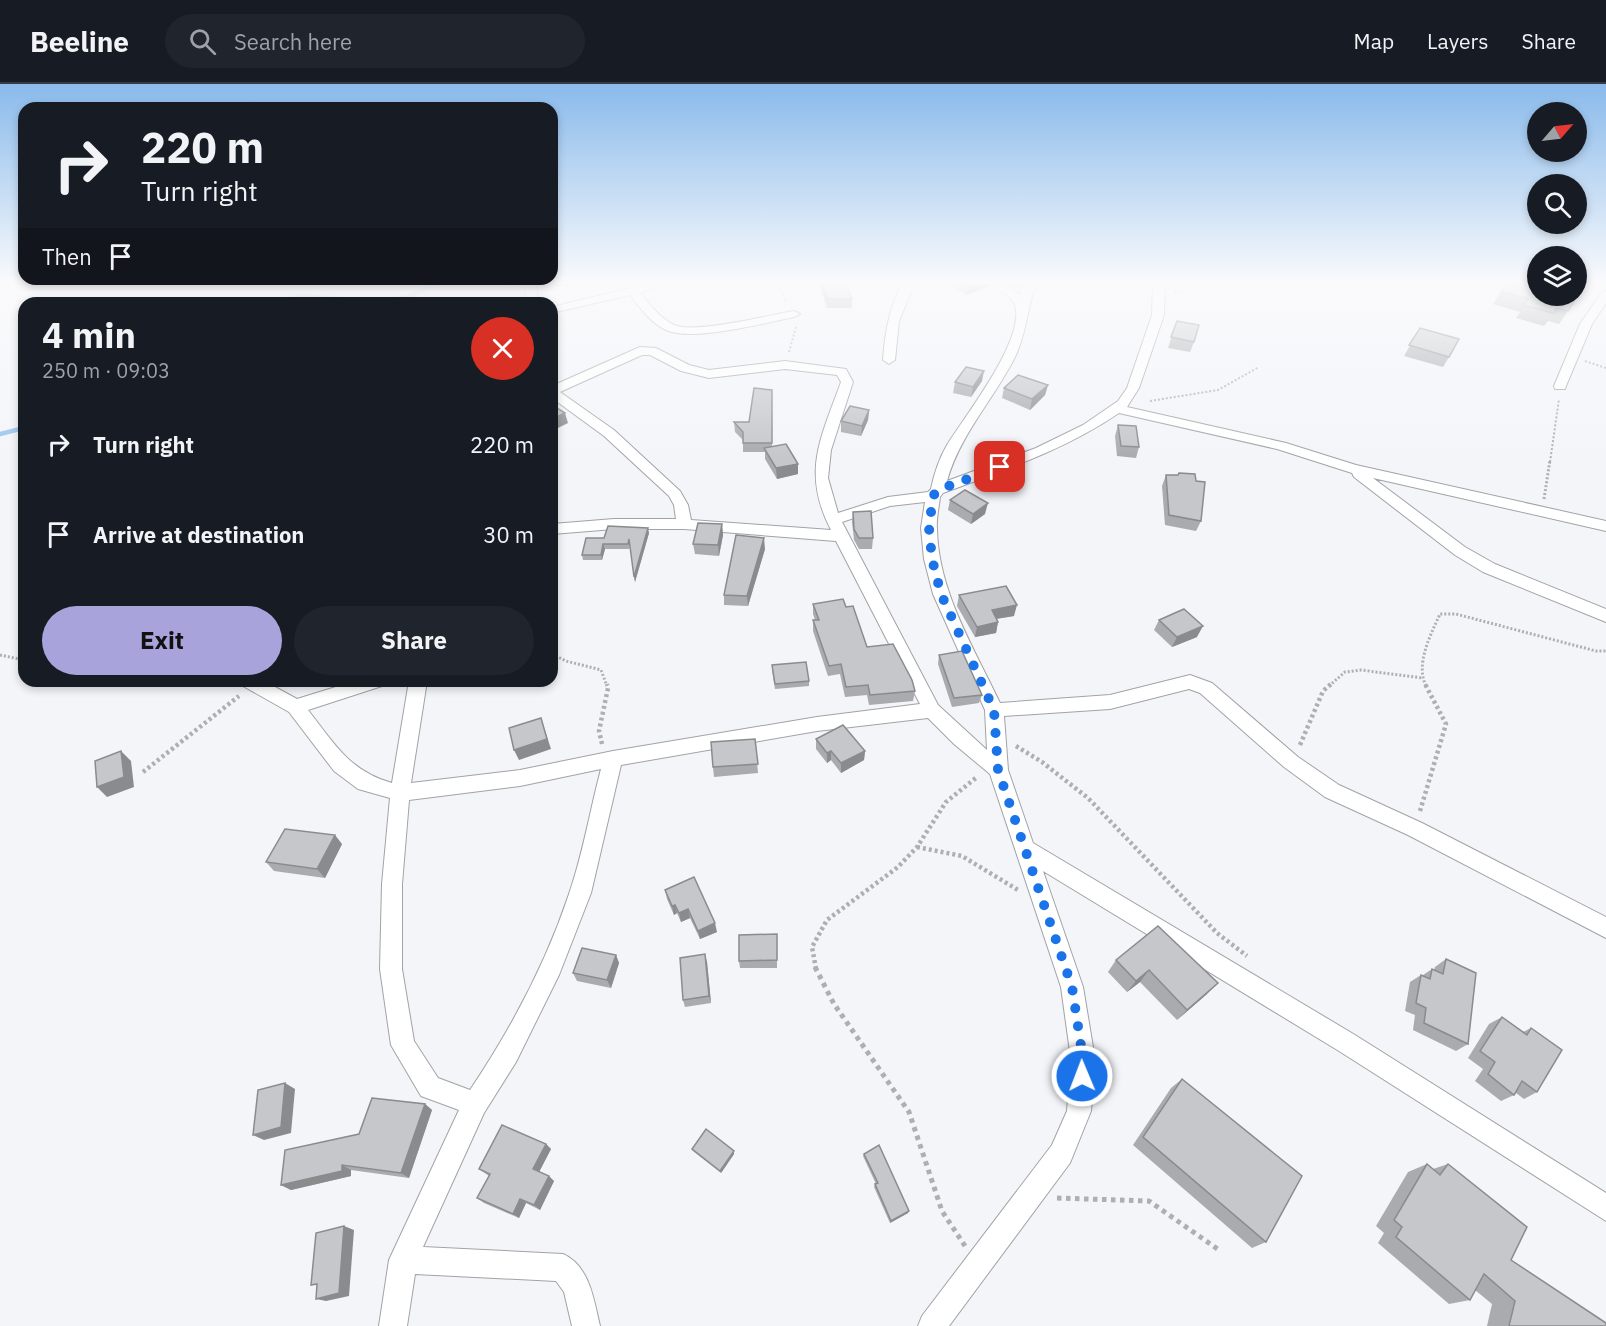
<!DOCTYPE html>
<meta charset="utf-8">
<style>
:root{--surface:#171b24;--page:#20242c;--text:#f1f3f6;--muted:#9ea1a6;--line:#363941;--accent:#a8a4db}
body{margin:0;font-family:"IBM Plex Sans",sans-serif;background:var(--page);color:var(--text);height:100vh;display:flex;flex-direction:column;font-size:22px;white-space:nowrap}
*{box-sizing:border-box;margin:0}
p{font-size:20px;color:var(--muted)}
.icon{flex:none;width:33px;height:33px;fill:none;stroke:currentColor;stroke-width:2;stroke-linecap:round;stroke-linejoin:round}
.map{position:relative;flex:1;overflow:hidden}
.panel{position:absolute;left:18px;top:213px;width:540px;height:390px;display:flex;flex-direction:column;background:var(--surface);border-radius:18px;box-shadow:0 3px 9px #0003}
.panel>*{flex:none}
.hud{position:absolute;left:18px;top:18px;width:540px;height:183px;border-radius:18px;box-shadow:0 3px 9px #0003;background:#171b24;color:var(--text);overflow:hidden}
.needle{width:39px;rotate:62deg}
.fabs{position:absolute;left:1527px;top:18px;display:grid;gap:12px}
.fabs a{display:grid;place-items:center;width:60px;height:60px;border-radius:50%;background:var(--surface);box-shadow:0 3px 9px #0003;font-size:30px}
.pin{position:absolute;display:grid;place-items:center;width:51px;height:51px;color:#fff;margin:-26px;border-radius:12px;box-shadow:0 3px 9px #0006}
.me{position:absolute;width:66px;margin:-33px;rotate:359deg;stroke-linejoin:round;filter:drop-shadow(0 0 4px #0008)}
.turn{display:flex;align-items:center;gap:21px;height:126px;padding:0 24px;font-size:27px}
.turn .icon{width:78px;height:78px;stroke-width:2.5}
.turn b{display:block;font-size:42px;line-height:51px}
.then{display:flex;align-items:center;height:57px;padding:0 24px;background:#0003;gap:12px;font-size:22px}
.round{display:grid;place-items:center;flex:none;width:63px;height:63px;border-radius:32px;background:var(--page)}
.overview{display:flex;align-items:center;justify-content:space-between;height:102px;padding:0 24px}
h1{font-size:36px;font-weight:700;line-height:45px}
.cta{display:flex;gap:12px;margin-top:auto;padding:12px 24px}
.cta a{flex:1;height:69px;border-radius:36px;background:var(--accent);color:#111;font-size:24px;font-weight:700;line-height:69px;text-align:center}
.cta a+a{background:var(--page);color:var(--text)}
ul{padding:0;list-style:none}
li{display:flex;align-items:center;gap:18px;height:90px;padding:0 24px}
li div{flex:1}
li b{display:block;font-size:22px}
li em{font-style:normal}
header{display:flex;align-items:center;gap:36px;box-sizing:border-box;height:84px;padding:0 30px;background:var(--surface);border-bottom:2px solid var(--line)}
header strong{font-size:28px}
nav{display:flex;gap:33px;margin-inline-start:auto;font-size:21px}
.search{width:420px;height:54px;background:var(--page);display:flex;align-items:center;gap:15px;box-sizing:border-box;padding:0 21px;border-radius:33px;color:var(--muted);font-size:22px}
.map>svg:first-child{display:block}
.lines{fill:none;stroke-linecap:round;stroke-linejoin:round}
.stream{stroke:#9ac4ef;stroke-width:4.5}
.minor-casing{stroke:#a1a3a6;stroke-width:2}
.path-far3{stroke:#adafb2;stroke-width:2;stroke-dasharray:2 2;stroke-linecap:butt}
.path-far2{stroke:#adafb2;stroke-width:3;stroke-dasharray:2 2;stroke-linecap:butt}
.path-far1{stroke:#adafb2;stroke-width:4.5;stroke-dasharray:3 3;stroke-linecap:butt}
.path{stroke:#adafb2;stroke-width:5;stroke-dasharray:4.5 4.5;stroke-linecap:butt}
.minor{fill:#fff;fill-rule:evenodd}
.wall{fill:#a9abae}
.shaded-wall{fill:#8a8b8d}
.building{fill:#c5c7ca;stroke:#8a8b8d;stroke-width:1.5}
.route{stroke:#1a73e8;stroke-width:10;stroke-dasharray:0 18}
</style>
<header>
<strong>Beeline</strong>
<div class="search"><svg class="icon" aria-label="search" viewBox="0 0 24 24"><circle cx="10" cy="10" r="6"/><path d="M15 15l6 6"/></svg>Search here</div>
<nav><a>Map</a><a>Layers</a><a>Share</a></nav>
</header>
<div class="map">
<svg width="1606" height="1242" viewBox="0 0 1606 1242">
<rect width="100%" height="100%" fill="#f3f5f9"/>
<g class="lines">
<!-- stream -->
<g class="stream">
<path d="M281 219 300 212 383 218 410 212 437 200"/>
<path d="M0 350 24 344"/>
</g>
<defs>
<g id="minor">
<path d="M524 200H536L539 219H527Z"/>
<path d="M647 200H667L640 208C649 220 660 234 674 241 695 250 769 231 794 227L800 230 794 233C764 239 693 258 666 246 651 239 640 224 630 211L552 229V223Z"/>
<path d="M902 200H914L899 237 895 276 889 280 883 276C885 248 889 225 902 200Z"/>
<path d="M991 200H1005L1020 211 1024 200H1036C1027 224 1027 247 1016 271 995 314 960 350 947 397L1036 364 1083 341 1118 317 1127 304 1152 231 1153 200H1165L1164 231 1139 304 1127 323 1286 359 1356 381 1606 437V447L1373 394 1465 463 1495 480 1606 525V538L1483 488 1455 471 1354 393 1352 389 1277 365 1119 329C1065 366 1004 386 943 409L940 413C939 423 936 435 937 445 938 507 974 564 1000 619L1110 611 1190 591 1212 599 1298 673 1339 701 1422 739 1606 833V854L1408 751 1325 713 1284 683 1200 609 1189 605 1110 625 1004 632 1008 686 1033 759 1355 951 1606 1109V1137L1339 967 1043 787 1083 903 1095 975 1091 1027 1070 1079 949 1242H918L922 1232 1052 1061 1067 1027 1071 975 1061 903 990 690 954 660 928 634 817 647 621 681 591 809 559 891 516 978 484 1029 423 1163 563 1170C590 1182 594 1217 600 1242H572L564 1208 556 1197 415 1190 407 1242H379L389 1176 459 1026 421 1012 391 961 380 885 382 800 390 714 358 705 334 687 289 628 243 602 240 597H264L297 615 355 597H385L382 602 308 626C334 659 349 687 392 699L409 597H427L411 699 520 686 613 667 817 633 920 620 836 457 684 445H614L552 450V440L614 435H676L674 421 669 412 604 352 552 314V302L640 263 656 264 689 281 709 286 785 277 846 285 853 298 831 366 828 394 838 429 888 413 928 408 931 405C934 390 939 375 947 361 965 332 1026 255 1015 221 1012 211 998 207 991 200ZM642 271H650L681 287 709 294 785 285 837 291 841 298C821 354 801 388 831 446L691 436 688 421 680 407 614 346 560 308ZM925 418 921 444 924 475 933 510 985 626 987 666 938 621 842 438 890 422ZM601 685C590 726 583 770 569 810 546 879 511 945 470 1006L438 994 414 957 402 885V800L409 716 520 702Z"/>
<path d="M1606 207V219L1592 240 1566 302 1565 305H1555L1554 302 1580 240 1602 208Z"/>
</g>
</defs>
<!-- minor casing -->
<use href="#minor" class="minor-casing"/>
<!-- path-far3 -->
<g class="path-far3">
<path d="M778 200 786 218"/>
<path d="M1174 209 1193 203 1235 200"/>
<path d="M789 268 796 243"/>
<path d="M1585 277 1606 284"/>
<path d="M1150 317 1218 306 1259 283"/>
<path d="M1550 378 1559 315"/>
</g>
<!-- path-far2 -->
<g class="path-far2">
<path d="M1544 415 1550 376"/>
<path d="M552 570 566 577 601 586 607 602"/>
<path d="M0 571 24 576"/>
<path d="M1329 602 1345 588 1361 586 1422 594"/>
<path d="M1426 602C1415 580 1431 550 1440 530H1456L1596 567H1606"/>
</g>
<!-- path-far1 -->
<g class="path-far1">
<path d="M602 660 599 647 608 604 607 600"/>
<path d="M1300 661 1323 607 1331 600"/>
<path d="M1016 662 1042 678 1088 714 1217 849 1247 872"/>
<path d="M143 688 239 612"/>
<path d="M1420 727 1446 640 1425 600"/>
<path d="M917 763 962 772 1018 806"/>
<path d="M816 885 812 863 827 836 898 783 917 763 946 718 977 693"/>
</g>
<!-- path -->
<g class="path">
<path d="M815 883 834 920 909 1028 942 1127 965 1162"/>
<path d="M1057 1114 1149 1117 1219 1166"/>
</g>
<!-- minor -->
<use href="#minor" class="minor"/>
</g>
<!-- wall -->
<g class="wall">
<path d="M819 200H846L852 215V224H827Z"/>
<path d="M948 200H991L990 202 966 211Z"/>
<path d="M1008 200H1021L1020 204 1013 203Z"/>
<path d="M1501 207 1568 227 1559 240 1548 237 1544 242 1516 234 1520 228 1493 220Z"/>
<path d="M1177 237 1194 258 1190 268 1168 264Z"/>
<path d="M1420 244 1449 273 1443 283 1404 272Z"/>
<path d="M982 297 971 313 953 309 955 298Z"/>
<path d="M1048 301 1045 311 1030 326 1002 314 1004 304Z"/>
<path d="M772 306V363L798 380V390L777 395 765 375V368H743V356L735 348 734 338H749Z"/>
<path d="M869 326 868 336 861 352 841 348V337Z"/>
<path d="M1118 341 1139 363 1136 374 1117 372 1115 352Z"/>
<path d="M1166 391 1201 437 1196 447 1165 441 1162 402Z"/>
<path d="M950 416 985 430 971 440 948 426Z"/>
<path d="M853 428 873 454 872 465H859L854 456 852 438Z"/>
<path d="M722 440 723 451 719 472 695 470 693 460Z"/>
<path d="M649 449 635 498 630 461 629 465H605L602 476H583L582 471 604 454Z"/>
<path d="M765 465 748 522 724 521V511Z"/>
<path d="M959 511 1014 532 996 535 998 538 996 549 975 553 957 522Z"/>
<path d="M813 520 846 523 867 563 915 607 913 617 869 621 867 611 845 613 840 590 828 592 813 547V536H815L813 530Z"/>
<path d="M1159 536 1197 553 1172 563 1154 546Z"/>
<path d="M939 571 982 611 979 619 952 623 938 580Z"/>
<path d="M772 586 809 597V602L775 605Z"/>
<path d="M755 655 758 689 714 693 713 683Z"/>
<path d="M816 655 865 667 864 676 841 689 831 676 827 679 816 665Z"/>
<path d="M342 760 325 794 274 787 266 778Z"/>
<path d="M665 806 717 848 700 855 690 834 681 838 677 829 674 831 667 815Z"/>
<path d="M1158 842 1207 910 1177 936 1140 898 1127 908 1108 888 1116 876Z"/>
<path d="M777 850V884H740L739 877Z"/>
<path d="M616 871 619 879 611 904 577 897 573 889Z"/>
<path d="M1446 875 1468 960 1456 967 1413 946 1415 931 1405 927 1410 898 1421 891H1423L1432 885 1434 886 1435 883Z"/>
<path d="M707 878 711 919 685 923 683 916Z"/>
<path d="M1502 933 1523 948 1531 944 1537 1008 1524 1015 1516 1009 1514 1011 1501 1017 1475 997 1483 985 1468 974 1489 940Z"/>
<path d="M1182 995 1266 1158 1252 1164 1133 1061 1171 1004Z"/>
<path d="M425 1020 432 1026 409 1094 351 1086V1092L291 1106 281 1101 359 1050Z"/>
<path d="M546 1060 551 1065 539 1088 554 1097 540 1126 526 1119 519 1134 484 1119 477 1114 489 1092 479 1085Z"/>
<path d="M692 1065 734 1067V1070L721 1089 693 1067Z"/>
<path d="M864 1070 908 1129 890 1139 874 1103 875 1100H876L863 1072Z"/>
<path d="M1427 1080 1433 1085 1448 1080 1511 1176 1606 1242H1487L1492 1220 1475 1206 1470 1216 1449 1220 1378 1159 1384 1149 1376 1142 1408 1088Z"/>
</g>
<!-- shaded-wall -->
<g class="shaded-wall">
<path d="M556 200H572L556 203Z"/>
<path d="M974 200H991L990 202 966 211 967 202Z"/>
<path d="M984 287 982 297 971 313 973 303Z"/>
<path d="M1048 301 1045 311 1030 326 1032 315Z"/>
<path d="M869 326 868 336 861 352 862 342Z"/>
<path d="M565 329 568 339 552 347V335Z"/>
<path d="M798 380V390L777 395 776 384Z"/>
<path d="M988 419 985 430 971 440 973 430Z"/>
<path d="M722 440 723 451 719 472 718 461Z"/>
<path d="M648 444 649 449 635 498 634 493Z"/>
<path d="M764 454 765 465 748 522 747 512Z"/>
<path d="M603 460 605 465 602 476 601 471Z"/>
<path d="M1017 521 1014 532 989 536 992 526Z"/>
<path d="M998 538 996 549 975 553 977 543Z"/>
<path d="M1203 542 1197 553 1172 563 1177 553Z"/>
<path d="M541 634 551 665 519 676 514 666Z"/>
<path d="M121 667 131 677 134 703 107 713 97 703Z"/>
<path d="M831 667V676L827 679V669Z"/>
<path d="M865 667 864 676 841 689V679Z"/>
<path d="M335 751 342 760 325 794 317 785Z"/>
<path d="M675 821 677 829 674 831 672 822Z"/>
<path d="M688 825 690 834 681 838 679 829Z"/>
<path d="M715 839 717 848 700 855 698 847Z"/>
<path d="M705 870 707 878 711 919 709 912Z"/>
<path d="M616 871 619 879 611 904 607 896Z"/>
<path d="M1149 886 1140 898 1127 908 1136 897Z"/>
<path d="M1218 899 1207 910 1177 936 1187 926Z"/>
<path d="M285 999 295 1005 291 1049 264 1056 253 1051Z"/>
<path d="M425 1020 432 1026 409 1094 401 1089Z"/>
<path d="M546 1060 551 1065 538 1090 533 1085Z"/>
<path d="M734 1067V1070L721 1089 720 1087Z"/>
<path d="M342 1081 351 1086V1092L291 1106 281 1101Z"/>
<path d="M549 1092 554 1097 540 1126 534 1121Z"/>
<path d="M520 1115 526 1119 519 1134 513 1130Z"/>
<path d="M909 1127 908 1129 890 1139 891 1137Z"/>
<path d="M344 1142 354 1146 349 1212 326 1217 316 1215Z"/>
</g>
<!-- building -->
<g class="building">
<path d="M822 200H846L852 215H828Z"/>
<path d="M963 200H974L967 202Z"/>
<path d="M1507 200H1538V212H1576V200H1585L1568 227 1557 224 1553 229 1524 221 1528 215 1501 207Z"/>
<path d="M1177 237 1199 241 1194 258 1171 253Z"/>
<path d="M1420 244 1459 255 1449 273 1409 261Z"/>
<path d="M966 283 984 287 973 303 955 298Z"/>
<path d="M1018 291 1048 301 1032 315 1004 304Z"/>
<path d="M754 304 772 306V359H743V348L734 338H749Z"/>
<path d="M552 321 565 329 552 335Z"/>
<path d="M850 322 869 326 862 342 841 337Z"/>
<path d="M1118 341 1136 342 1139 363 1121 362Z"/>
<path d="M786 360 798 380 776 384 764 364Z"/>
<path d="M1179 389 1195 390 1196 397 1205 398 1201 437 1169 431 1166 391H1178Z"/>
<path d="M965 406 988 419 973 430 950 416Z"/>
<path d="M871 427 873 454H859L854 445 853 428Z"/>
<path d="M698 439 722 440 718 461 693 460Z"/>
<path d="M608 442 648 444 634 493 629 455 628 460H603L601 471H582L586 454H604Z"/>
<path d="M736 451 764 454 747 512 724 511Z"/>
<path d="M1006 502 1017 521 992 526 998 538 977 543 959 511Z"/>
<path d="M843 515 846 523 853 522 867 563 893 560 912 596 915 607 870 611 868 601 846 603 841 580 829 582 813 536H819L813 520Z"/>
<path d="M1184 525 1203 542 1177 553 1159 536Z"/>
<path d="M962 567 982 611 954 614 939 571Z"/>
<path d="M806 578 809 597 775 600 772 581Z"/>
<path d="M541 634 547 655 514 666 509 644Z"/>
<path d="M843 641 865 667 841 679 831 667 827 669 816 655Z"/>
<path d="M755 655 758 680 713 683 711 658Z"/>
<path d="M121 667 124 693 97 703 95 677Z"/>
<path d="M285 745 335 751 317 785 266 778Z"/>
<path d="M694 793 715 839 698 847 688 825 679 829 675 821 672 822 665 806Z"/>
<path d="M1158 842 1218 899 1187 926 1149 886 1136 897 1116 876Z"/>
<path d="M777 850V876L739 877V851Z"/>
<path d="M582 864 616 871 607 896 573 889Z"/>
<path d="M705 870 709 912 683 916 680 874Z"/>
<path d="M1446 875 1476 889 1468 960 1424 939 1426 924 1416 919 1421 891 1430 895 1432 885 1443 890Z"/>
<path d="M1502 933 1527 951 1531 944 1562 966 1537 1008 1522 997 1514 1011 1488 990 1495 978 1480 967Z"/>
<path d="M1182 995 1302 1092 1266 1158 1143 1053Z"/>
<path d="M285 999 281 1043 253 1051 258 1006Z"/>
<path d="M372 1014 425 1020 401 1089 342 1081V1087L281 1101 285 1066 359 1050Z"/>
<path d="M502 1041 546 1060 533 1085 549 1092 534 1121 520 1115 513 1130 477 1114 490 1090 479 1085Z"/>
<path d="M706 1045 734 1067 720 1087 692 1065Z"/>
<path d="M879 1061 909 1127 891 1137 875 1100 878 1099 864 1070Z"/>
<path d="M1427 1080 1440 1091 1448 1080 1527 1143 1511 1176 1606 1239V1242H1509L1515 1217 1484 1190 1470 1216 1396 1153 1402 1143 1394 1136Z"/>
<path d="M344 1142 339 1209 316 1215 317 1200 311 1201 316 1149Z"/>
</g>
<!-- sky -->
<linearGradient id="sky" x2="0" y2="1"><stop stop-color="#89baeb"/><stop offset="0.53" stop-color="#fafafc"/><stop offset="1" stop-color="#fafafc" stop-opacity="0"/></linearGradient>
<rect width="1606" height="374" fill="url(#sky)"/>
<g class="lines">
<!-- route -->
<path class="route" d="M1000 383 938 406 933 412 929 444 932 475 941 510 994 626 998 686 1072 903 1083 975 1082 992"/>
</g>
</svg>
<div class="fabs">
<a><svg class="needle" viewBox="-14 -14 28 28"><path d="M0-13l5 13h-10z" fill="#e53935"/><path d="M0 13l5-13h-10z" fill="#9ea1a6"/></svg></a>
<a><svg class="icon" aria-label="search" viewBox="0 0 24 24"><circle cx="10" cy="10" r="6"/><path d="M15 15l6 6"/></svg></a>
<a><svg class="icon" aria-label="layers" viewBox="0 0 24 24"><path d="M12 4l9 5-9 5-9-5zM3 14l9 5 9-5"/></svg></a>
</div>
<div class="pin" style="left:1000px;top:383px;background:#d93025"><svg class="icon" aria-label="arrive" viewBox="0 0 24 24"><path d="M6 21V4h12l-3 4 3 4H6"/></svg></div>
<svg class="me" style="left:1082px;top:992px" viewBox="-20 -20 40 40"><circle r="17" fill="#1a73e8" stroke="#fff" stroke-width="3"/><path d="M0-11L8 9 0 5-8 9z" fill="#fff"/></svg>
<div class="hud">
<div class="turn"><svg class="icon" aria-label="right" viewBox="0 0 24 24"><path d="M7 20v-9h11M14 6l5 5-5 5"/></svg><div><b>220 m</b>Turn right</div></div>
<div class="then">Then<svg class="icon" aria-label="arrive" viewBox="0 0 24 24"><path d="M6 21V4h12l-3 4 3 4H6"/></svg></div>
</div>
<section class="panel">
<div class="overview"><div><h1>4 min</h1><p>250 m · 09:03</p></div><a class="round" style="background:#d93025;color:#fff"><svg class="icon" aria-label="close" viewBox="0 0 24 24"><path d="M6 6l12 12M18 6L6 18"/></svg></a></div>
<ul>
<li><svg class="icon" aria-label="right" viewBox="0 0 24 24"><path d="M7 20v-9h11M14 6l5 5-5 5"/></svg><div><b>Turn right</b></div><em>220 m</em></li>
<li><svg class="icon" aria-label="arrive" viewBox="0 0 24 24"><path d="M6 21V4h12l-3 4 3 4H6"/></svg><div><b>Arrive at destination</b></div><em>30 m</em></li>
</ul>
<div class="cta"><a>Exit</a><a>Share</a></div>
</section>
</div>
